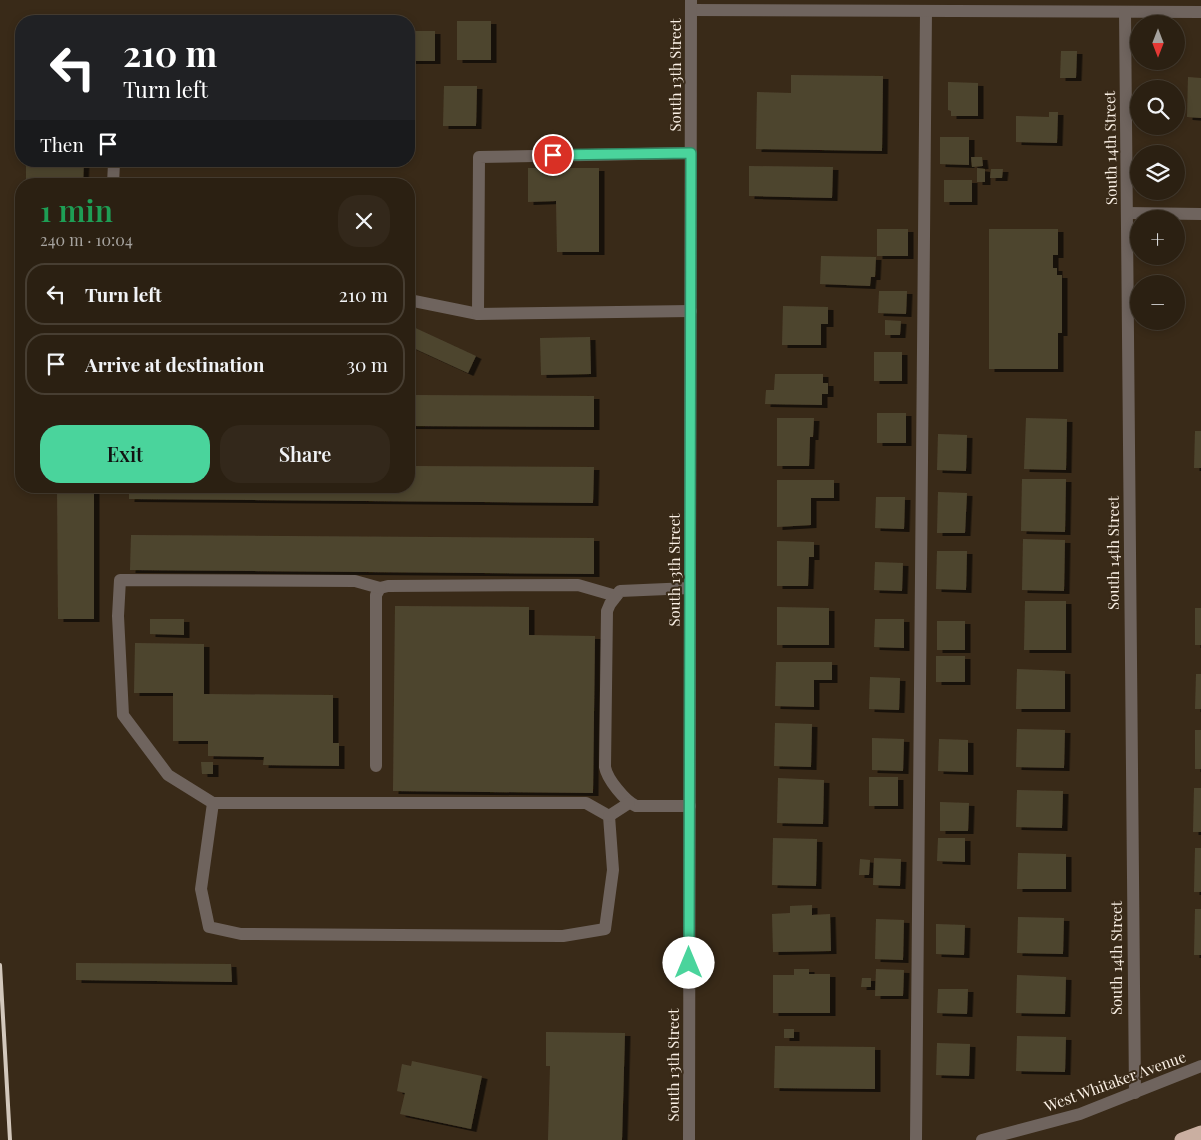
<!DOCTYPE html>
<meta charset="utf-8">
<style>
:root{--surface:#2b2012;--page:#33281b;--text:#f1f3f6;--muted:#a6a39f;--line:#473e32;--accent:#4ad49c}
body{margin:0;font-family:"Playfair Display",serif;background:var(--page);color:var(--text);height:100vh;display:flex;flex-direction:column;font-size:19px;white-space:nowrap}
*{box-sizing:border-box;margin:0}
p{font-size:16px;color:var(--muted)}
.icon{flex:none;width:28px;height:28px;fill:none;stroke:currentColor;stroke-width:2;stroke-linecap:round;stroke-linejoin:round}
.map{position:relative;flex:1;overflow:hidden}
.details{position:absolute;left:15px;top:178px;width:400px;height:315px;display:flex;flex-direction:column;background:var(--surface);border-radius:20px;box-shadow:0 2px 8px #0003,0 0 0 1px var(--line)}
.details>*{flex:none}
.banner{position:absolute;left:15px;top:15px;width:400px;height:152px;border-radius:20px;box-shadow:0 2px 8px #0003,0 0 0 1px var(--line);background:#202124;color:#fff;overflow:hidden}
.needle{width:32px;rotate:180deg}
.controls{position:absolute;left:1130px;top:15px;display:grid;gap:10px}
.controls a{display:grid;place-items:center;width:55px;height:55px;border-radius:50%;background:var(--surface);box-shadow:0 2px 8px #0003,0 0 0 1px var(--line);font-size:25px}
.pin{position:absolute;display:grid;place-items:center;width:42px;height:42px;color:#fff;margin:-21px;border:2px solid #fff;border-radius:50%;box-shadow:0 1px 5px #0007}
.me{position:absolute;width:55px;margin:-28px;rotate:0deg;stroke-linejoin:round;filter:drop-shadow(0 0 4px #0008)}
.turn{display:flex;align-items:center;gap:18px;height:105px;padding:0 25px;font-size:22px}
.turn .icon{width:65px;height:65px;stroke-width:2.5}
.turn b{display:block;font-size:35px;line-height:42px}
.then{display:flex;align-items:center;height:48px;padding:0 25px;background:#0003;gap:10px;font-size:19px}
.round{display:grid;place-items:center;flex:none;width:52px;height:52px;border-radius:20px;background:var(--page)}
.head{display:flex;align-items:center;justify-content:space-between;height:85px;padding:0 25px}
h1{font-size:30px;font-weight:600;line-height:38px;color:#1e9e55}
.button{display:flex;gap:10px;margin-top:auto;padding:10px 25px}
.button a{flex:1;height:58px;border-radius:20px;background:var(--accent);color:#111;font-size:20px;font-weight:600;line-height:58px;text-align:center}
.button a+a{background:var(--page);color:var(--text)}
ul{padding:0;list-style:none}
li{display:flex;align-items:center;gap:15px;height:62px;margin:0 10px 8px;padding:0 15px;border:2px solid var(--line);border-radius:20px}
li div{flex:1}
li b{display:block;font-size:19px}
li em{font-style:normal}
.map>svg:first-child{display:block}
.building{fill:#4e452f;filter:url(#shadow)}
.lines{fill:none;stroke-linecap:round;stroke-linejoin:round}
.service{stroke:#6f645e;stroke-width:12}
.minor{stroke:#6f645e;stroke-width:12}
.tertiary{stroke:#6f645e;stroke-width:12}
.motorway{stroke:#caafa1;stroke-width:15}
.rail{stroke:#d2c7bb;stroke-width:4}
.route-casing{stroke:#308a65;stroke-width:12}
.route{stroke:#4ad49c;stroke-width:9}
.labels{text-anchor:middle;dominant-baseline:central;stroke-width:4;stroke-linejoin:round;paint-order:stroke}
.street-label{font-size:15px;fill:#faf0e5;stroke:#392a18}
</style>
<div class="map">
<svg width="1201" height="1140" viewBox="0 0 1201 1140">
<defs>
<filter id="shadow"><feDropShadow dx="5.5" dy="3" stdDeviation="0" flood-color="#0009"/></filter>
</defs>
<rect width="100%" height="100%" fill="#392a18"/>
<!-- building -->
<g class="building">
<rect x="457" y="21" width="34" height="39"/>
<rect x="409" y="31" width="26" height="30"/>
<path d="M1061 51H1077L1076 78H1060Z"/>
<path d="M791 75 883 76 882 151 756 149 757 92 791 93Z"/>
<path d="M1188 77 1201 78V118L1187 117Z"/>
<path d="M948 82 978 83V116H951V111L948 110Z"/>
<path d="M444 86H477L476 126H443Z"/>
<path d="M1049 112H1058L1057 143 1016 142V116L1049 117Z"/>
<path d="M940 137H969V165L940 164Z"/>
<path d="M971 157H982L983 166 972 167Z"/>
<path d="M26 161H84L83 184H26Z"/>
<path d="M749 166 833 167 832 198 749 196Z"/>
<path d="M528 168H599V252H557L556 201 528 202Z"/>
<path d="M977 168 985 169V182H977Z"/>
<path d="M991 169H1003L1002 178H990Z"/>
<rect x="944" y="180" width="28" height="22"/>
<path d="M17 202H21V231L17 230Z"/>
<rect x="877" y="229" width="31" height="27"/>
<path d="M989 229H1058V255H1053V268H1057V275H1062V333H1058V369H989Z"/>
<path d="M821 256 876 257 875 277H871L870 286 820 284Z"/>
<path d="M879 291H907L906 314 878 313Z"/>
<path d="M783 306 828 307V324H821V345H782Z"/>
<path d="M885 320 901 321 900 335H885Z"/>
<path d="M409 325 476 356 468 373 409 346Z"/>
<path d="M590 337 591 374 541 375 540 338Z"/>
<rect x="874" y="352" width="28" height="29"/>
<path d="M775 374H823V383H828V394H822V405L765 404 766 390H774Z"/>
<path d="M409 395 594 396V427L409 426Z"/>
<rect x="877" y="413" width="29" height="30"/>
<path d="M777 418H814L813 437H810L809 466H777Z"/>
<path d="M1026 418 1067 419 1066 470 1024 469Z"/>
<path d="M1195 431H1201V468H1194Z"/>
<path d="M938 434 967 435 966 471 937 470Z"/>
<path d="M409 466 594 467 593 503 129 499V486H409Z"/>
<path d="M1022 479H1066L1065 532 1021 531Z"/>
<path d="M777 480H834V498H811V525L777 527Z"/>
<path d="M57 486H94V619H58Z"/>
<path d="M938 492 967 493 965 533H937Z"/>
<path d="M876 497H905L904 529 875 528Z"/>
<path d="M131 535 594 538V574L130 570Z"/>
<path d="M1023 539 1065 540 1064 591 1022 590Z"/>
<path d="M777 541 814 542V557H809L808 586H777Z"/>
<path d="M937 551H967L966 590 936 589Z"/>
<path d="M875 562 903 563 902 591 874 590Z"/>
<path d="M1025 601H1066V650H1024Z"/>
<path d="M395 606 529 607V635L595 636 593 793 393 791Z"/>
<path d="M777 607 829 608V645H777Z"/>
<rect x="1195" y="608" width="6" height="37"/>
<path d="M150 619H184V635L150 634Z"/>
<path d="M875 619H904V648L874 647Z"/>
<rect x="937" y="621" width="28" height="29"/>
<path d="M135 643 204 644V694L333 695V743H339V766L263 765 264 757 208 756V741H173V693H134Z"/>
<rect x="936" y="656" width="29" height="26"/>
<path d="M776 662H832V680H814V707L775 706Z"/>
<path d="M1017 669 1065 671V709H1016Z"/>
<path d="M1196 674H1201V709H1195Z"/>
<path d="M870 677 900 678 899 710 869 709Z"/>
<path d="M775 723 812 724 811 767 774 766Z"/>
<path d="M1017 729 1065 730 1064 768 1016 767Z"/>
<rect x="1195" y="730" width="6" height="39"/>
<path d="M872 738 904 739 903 771 872 770Z"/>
<path d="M939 739 968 740V772L938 771Z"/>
<path d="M201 762H213V774H202Z"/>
<rect x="869" y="777" width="29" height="29"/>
<path d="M778 778 824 780 823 824 777 823Z"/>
<path d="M1194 788H1201V832H1193Z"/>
<path d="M1017 790 1063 791 1062 828 1016 827Z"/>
<path d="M940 802 969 803 968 831H940Z"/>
<path d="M773 838 817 839 816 886 772 885Z"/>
<path d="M938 838H965V862L937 861Z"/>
<path d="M1195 848H1201V892H1194Z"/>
<path d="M1018 853 1066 854V889H1017Z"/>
<path d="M874 858 901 859 900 886 873 885Z"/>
<path d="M860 859 870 860 869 875H859Z"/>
<path d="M812 905V915L830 914 831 951 773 952 772 914 790 913V906Z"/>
<path d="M1195 909H1201V955H1194Z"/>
<path d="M1018 917 1064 918 1063 954 1017 953Z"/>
<path d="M876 919 904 920 903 960 875 959Z"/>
<path d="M936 924 965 925 964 955 936 954Z"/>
<path d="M76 963 231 964 232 982 76 980Z"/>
<path d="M794 969H809V974H830V1013H773V975H794Z"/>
<path d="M876 969 904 970 903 996H875Z"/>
<path d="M1017 975 1066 977 1065 1014 1016 1013Z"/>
<path d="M862 978H871V987H861Z"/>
<path d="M938 989H968L967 1014 937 1013Z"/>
<rect x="784" y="1029" width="10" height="9"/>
<path d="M546 1032 625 1033 622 1140H548L550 1066H546Z"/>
<path d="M1017 1036 1066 1037 1065 1072 1016 1071Z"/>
<path d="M937 1043 970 1044 969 1076 936 1075Z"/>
<path d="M775 1046 875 1047V1089L774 1088Z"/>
<path d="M412 1061 482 1076 471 1129 400 1114 405 1093 397 1091 402 1064 411 1066Z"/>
</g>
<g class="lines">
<!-- service -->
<g class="service">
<path d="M113 184 114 163"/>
<path d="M1127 213 1201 214"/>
<path d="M409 300 478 314"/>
<path d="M691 311 478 314 479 157 691 153"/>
<path d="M376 766V595L380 588 388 586 578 585 616 596"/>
<path d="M213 803 201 889 209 927 241 934 563 936 605 929 613 870 609 816 586 803H213L168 775 123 715 118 616 120 580 355 581 380 588"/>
<path d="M690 806H636C625 801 607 779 605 767L607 611 610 604 620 591 690 588"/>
<path d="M609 816 629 803"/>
<path d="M916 1140 926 11"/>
</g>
<!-- minor -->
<g class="minor">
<path d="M691 10 1201 12"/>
<path d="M1125 12 1135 1093"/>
<path d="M982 1140 1080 1114 1201 1066"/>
</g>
<!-- tertiary -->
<path class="tertiary" d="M689 1140 691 0"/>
<!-- motorway -->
<path class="motorway" d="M1182 1140 1201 1133"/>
<!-- rail -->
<path class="rail" d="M0 965 10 1140"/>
</g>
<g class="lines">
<defs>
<path id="route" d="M553 155 691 153 689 963"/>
</defs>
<!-- route casing -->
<use href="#route" class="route-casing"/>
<!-- route -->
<use href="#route" class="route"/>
</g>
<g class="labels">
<!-- street labels -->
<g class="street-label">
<text transform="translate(675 75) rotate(-90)">South 13th Street</text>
<text transform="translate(1110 148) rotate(-91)">South 14th Street</text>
<text transform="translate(1113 553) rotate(-90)">South 14th Street</text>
<text transform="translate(674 570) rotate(-90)">South 13th Street</text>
<text transform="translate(1116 958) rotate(-90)">South 14th Street</text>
<text transform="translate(673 1065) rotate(-90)">South 13th Street</text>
<text transform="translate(1115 1081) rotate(-20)">West Whitaker Avenue</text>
</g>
</g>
</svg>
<div class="controls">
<a><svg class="needle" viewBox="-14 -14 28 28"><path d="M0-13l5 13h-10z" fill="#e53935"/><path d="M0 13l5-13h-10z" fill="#a6a39f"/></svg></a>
<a><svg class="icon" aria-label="search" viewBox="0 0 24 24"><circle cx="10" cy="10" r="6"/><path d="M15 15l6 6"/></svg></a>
<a><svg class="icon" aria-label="layers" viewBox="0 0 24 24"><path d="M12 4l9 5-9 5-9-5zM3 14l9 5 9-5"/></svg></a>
<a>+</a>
<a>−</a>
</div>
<div class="pin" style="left:553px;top:155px;background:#d93025"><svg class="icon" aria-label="arrive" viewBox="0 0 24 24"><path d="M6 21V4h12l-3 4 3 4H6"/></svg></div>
<svg class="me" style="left:689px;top:963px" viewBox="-20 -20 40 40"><circle r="19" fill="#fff"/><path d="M0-13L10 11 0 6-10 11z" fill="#4ad49c"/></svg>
<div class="banner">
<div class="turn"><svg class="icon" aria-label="left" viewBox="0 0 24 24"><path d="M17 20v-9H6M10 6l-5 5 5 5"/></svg><div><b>210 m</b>Turn left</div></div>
<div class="then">Then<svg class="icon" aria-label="arrive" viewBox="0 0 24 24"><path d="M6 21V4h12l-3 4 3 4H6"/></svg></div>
</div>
<section class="details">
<div class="head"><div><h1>1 min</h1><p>240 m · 10:04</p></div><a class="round"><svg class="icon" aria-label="close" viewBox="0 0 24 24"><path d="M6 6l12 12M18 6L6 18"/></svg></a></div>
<ul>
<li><svg class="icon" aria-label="left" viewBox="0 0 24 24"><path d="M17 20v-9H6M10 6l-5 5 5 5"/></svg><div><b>Turn left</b></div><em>210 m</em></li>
<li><svg class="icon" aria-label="arrive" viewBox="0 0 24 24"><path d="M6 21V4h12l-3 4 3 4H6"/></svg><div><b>Arrive at destination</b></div><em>30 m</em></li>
</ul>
<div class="button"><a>Exit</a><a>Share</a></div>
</section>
</div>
